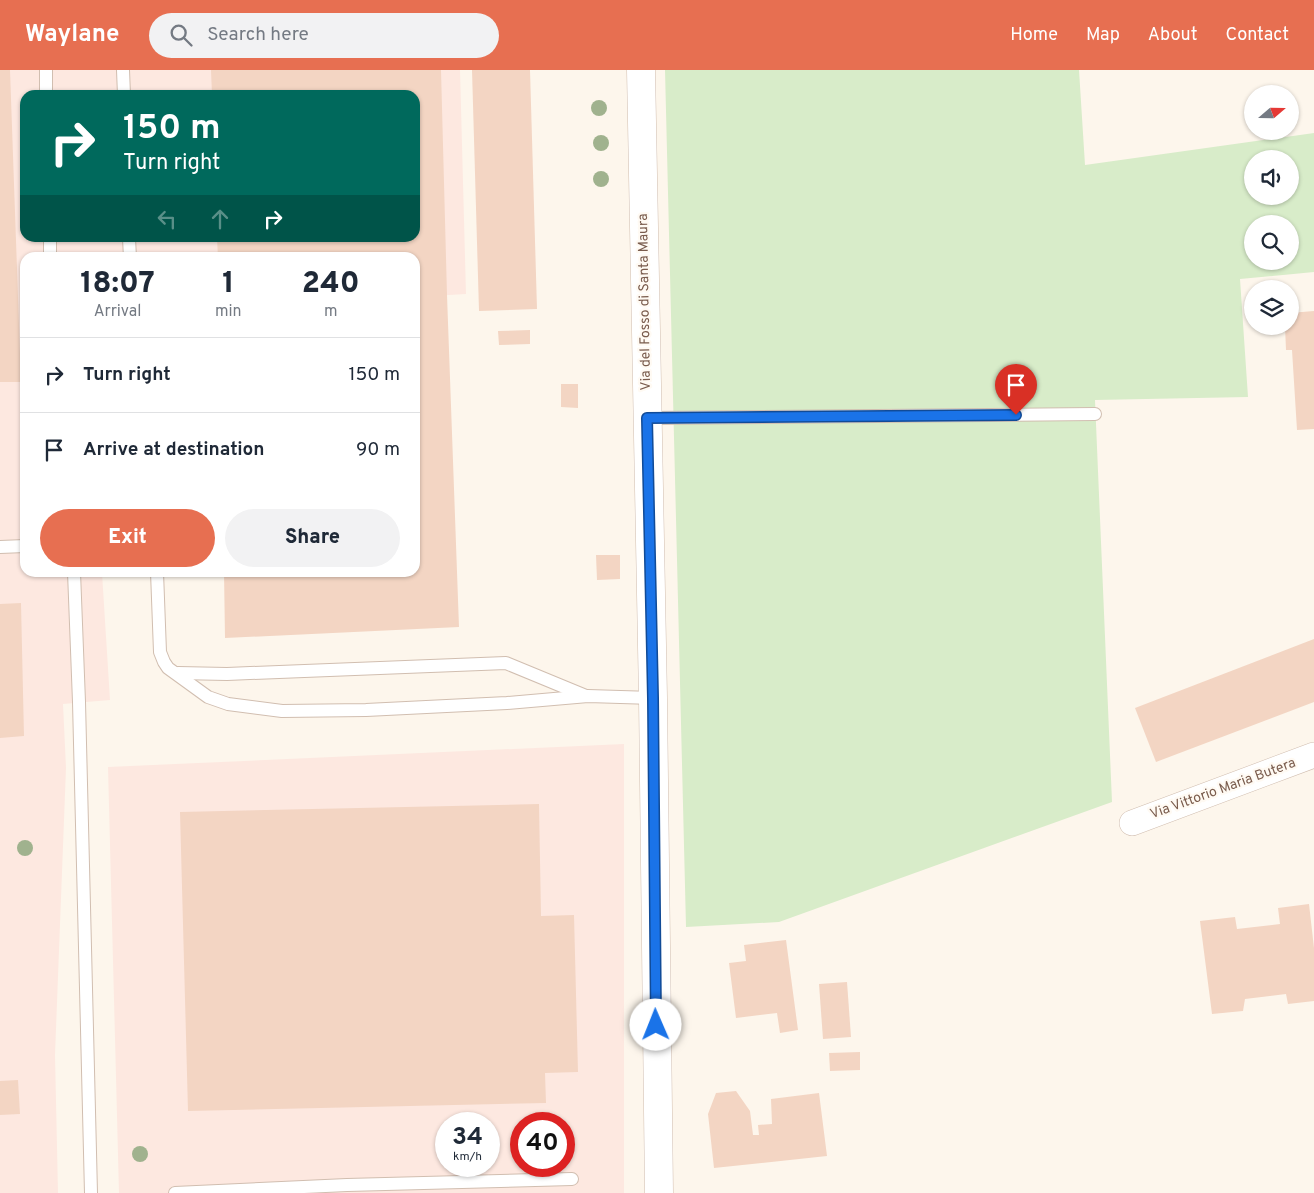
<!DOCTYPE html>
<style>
:root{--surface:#fff;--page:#f2f2f3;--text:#1f2937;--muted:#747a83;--line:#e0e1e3;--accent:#e76f51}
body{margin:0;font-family:Overpass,sans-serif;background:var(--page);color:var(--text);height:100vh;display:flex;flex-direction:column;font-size:19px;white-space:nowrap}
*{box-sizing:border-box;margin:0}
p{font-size:16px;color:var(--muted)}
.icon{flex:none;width:28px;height:28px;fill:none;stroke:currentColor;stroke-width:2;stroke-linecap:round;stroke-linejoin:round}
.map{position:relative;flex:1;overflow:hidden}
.sheet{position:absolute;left:20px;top:182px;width:400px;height:325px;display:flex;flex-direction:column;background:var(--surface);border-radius:15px;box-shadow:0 1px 4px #0004}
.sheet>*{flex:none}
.banner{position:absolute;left:20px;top:20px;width:400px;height:152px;border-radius:15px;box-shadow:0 1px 4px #0004;background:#00695c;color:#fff;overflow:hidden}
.needle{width:32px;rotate:70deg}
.tools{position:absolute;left:1244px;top:15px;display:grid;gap:10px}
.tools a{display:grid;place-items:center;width:55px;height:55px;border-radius:50%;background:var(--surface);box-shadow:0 1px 4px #0004;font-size:25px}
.speed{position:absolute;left:435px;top:1042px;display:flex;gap:10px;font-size:25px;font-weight:700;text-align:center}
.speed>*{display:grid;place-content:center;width:65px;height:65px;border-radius:50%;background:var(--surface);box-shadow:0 1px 4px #0004;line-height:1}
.speed small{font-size:12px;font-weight:400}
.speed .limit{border:8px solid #d22;background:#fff;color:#111}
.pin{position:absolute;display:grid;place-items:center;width:42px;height:42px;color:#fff;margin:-51px -21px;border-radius:50% 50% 50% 0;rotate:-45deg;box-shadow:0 0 5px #0007}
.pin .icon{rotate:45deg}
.me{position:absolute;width:55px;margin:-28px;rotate:359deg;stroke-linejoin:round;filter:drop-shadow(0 0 4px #0008)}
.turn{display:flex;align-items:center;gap:18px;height:105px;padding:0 20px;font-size:22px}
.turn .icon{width:65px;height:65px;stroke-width:2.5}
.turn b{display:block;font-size:35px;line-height:42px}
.lanes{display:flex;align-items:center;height:48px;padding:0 20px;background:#0003;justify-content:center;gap:25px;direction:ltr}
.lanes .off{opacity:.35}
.eta{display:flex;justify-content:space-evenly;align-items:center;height:85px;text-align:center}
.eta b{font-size:30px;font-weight:800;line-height:35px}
.button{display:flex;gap:10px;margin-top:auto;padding:10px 20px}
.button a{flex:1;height:58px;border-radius:30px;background:var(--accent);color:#fff;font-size:20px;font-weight:800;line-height:58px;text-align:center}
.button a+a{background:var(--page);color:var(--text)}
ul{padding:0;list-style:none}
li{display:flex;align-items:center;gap:15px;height:75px;padding:0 20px;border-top:1px solid var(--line)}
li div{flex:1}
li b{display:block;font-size:19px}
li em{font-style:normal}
header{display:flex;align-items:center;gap:30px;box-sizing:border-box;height:70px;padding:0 25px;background:var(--accent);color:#fff}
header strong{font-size:24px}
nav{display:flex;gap:28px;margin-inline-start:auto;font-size:18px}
.search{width:350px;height:45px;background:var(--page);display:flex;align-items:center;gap:12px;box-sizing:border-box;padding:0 18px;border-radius:28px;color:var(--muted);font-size:19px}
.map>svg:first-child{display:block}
.commercial{fill:#fde8e0;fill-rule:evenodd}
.green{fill:#d8ecc9;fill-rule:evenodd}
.building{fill:#f3d5c3}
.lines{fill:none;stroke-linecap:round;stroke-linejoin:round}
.service-casing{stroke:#d1beb0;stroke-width:14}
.minor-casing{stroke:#d1beb0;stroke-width:26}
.tertiary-casing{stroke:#d1beb0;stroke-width:29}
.service{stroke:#fff;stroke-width:12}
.minor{stroke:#fff;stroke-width:25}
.tertiary{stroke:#fff;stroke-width:28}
.tree{fill:#a0b28e}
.route-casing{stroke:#114b97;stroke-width:12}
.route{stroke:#1a73e8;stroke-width:9}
.labels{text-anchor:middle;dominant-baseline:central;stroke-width:4.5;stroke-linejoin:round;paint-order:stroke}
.street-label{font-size:14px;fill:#7a5c4d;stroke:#fffaf3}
</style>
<header>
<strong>Waylane</strong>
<div class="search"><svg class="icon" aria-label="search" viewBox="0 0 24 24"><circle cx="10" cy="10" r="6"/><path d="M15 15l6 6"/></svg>Search here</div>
<nav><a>Home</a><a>Map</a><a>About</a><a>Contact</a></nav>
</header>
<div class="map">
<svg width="1314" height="1123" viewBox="0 0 1314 1123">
<rect width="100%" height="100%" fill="#fdf6ec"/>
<!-- commercial -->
<g class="commercial">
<path d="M0 0H460L466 224 415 227V188H25V502L102 503 110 630 63 634 66 698 55 985 58 1123H0ZM25 25H415V168H25Z"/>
<path d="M624 674V1123H119L108 697ZM446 1054H489V1096H446ZM521 1054H564V1096H521Z"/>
</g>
<!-- green -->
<path class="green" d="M665 0H1079L1085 95 1314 63V202L1240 209 1248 327 1095 330 1112 732 779 852 686 857ZM1252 89H1290V126H1252ZM1252 154H1290V191H1252Z"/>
<!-- building -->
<g class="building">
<path d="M0 0H10L21 312H0Z"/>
<path d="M211 0H441L447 225 459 557 225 568 224 502H415V188H218L217 168H415V25H212Z"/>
<path d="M472 0H530L537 239 479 241Z"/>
<path d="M1314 241V359L1297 360 1292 280H1286L1285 256H1290V243Z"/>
<path d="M530 260V274L499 275 498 261Z"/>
<path d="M561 314H578V338L561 337Z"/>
<path d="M596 485H620V509L597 510Z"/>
<path d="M21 533 24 666 0 668V534Z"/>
<path d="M1314 569V632L1156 692 1135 638Z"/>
<path d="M539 734 541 846 574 845 578 1002 545 1003 546 1033 188 1041 180 742Z"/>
<path d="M1309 834 1314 878V931L1288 934 1286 924 1245 929 1243 941 1212 944 1200 851 1235 847 1237 859 1280 854 1278 838Z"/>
<path d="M786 870 798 960 780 963 777 943 736 948 729 893 746 891 744 875Z"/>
<path d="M847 912 851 967 823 969 819 914Z"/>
<path d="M860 982V1000L830 1001 829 983Z"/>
<path d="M18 1010 20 1044 0 1045V1011Z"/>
<path d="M736 1021 750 1041 753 1065H759L758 1055 772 1054 771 1029 819 1023 827 1086 714 1098 708 1044 716 1023Z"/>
</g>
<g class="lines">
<defs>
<g id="service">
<path d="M123 0 124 25"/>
<path d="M46 25V0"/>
<path d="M50 168V188"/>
<path d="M129 168 130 188"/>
<path d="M647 348 1095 344"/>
<path d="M0 477 25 476"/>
<path d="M74 502 79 632 91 1123"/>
<path d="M157 502 160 582 164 592 168 598 208 627 228 634 282 641 366 640 507 633 588 626 653 628"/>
<path d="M178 603 227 604 506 593 586 626"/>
<path d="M175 1123 347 1115 572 1109"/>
</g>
<path id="minor" d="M1132 753 1314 685"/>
<path id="tertiary" d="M641 0 653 628 659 1123"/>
</defs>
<!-- service casing -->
<use href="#service" class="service-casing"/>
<!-- minor casing -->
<use href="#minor" class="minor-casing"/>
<!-- tertiary casing -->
<use href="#tertiary" class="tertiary-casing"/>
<!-- service -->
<use href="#service" class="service"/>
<!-- minor -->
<use href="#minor" class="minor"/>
<!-- tertiary -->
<use href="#tertiary" class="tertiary"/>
</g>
<!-- trees -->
<g class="tree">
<circle cx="599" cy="38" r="8"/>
<circle cx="601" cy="73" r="8"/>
<circle cx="601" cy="109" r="8"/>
<circle cx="25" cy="778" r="8"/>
<circle cx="140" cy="1084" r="8"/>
</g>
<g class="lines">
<defs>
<path id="route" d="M656 955 653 628 647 348 1016 345"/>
</defs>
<!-- route casing -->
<use href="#route" class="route-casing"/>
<!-- route -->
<use href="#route" class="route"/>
</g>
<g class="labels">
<!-- street labels -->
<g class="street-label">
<text transform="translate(645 232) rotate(-91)">Via del Fosso di Santa Maura</text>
<text transform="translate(1223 719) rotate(-20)">Via Vittorio Maria Butera</text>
</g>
</g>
</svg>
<div class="tools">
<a><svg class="needle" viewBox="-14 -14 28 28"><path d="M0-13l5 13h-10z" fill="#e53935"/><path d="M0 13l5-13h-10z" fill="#747a83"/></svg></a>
<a><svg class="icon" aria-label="sound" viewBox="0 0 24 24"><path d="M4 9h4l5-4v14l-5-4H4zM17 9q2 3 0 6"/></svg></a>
<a><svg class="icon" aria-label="search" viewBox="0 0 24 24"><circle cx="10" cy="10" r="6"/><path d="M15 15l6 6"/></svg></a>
<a><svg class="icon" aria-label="layers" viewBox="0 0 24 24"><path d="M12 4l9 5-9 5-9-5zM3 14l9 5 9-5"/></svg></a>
</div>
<div class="speed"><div>34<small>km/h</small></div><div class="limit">40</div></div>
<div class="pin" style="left:1016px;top:345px;background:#d93025"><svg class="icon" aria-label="arrive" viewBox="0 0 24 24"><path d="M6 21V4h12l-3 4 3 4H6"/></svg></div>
<svg class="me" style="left:656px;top:955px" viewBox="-20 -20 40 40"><circle r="19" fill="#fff"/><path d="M0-13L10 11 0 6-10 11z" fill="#1a73e8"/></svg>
<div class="banner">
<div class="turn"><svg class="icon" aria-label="right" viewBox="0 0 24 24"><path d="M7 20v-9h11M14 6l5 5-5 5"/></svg><div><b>150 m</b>Turn right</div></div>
<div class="lanes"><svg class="icon off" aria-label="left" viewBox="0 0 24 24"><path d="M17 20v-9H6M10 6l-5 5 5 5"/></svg><svg class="icon off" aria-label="ahead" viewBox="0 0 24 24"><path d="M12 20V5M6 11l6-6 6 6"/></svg><svg class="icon" aria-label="right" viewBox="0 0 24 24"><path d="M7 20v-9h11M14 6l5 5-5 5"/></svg></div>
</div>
<section class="sheet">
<div class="eta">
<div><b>18:07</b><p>Arrival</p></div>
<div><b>1</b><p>min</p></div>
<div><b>240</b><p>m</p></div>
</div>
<ul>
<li><svg class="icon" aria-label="right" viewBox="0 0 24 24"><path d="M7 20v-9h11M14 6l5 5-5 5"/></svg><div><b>Turn right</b></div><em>150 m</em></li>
<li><svg class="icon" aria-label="arrive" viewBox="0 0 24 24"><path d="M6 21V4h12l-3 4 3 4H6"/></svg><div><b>Arrive at destination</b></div><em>90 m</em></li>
</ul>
<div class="button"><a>Exit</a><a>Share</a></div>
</section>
</div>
